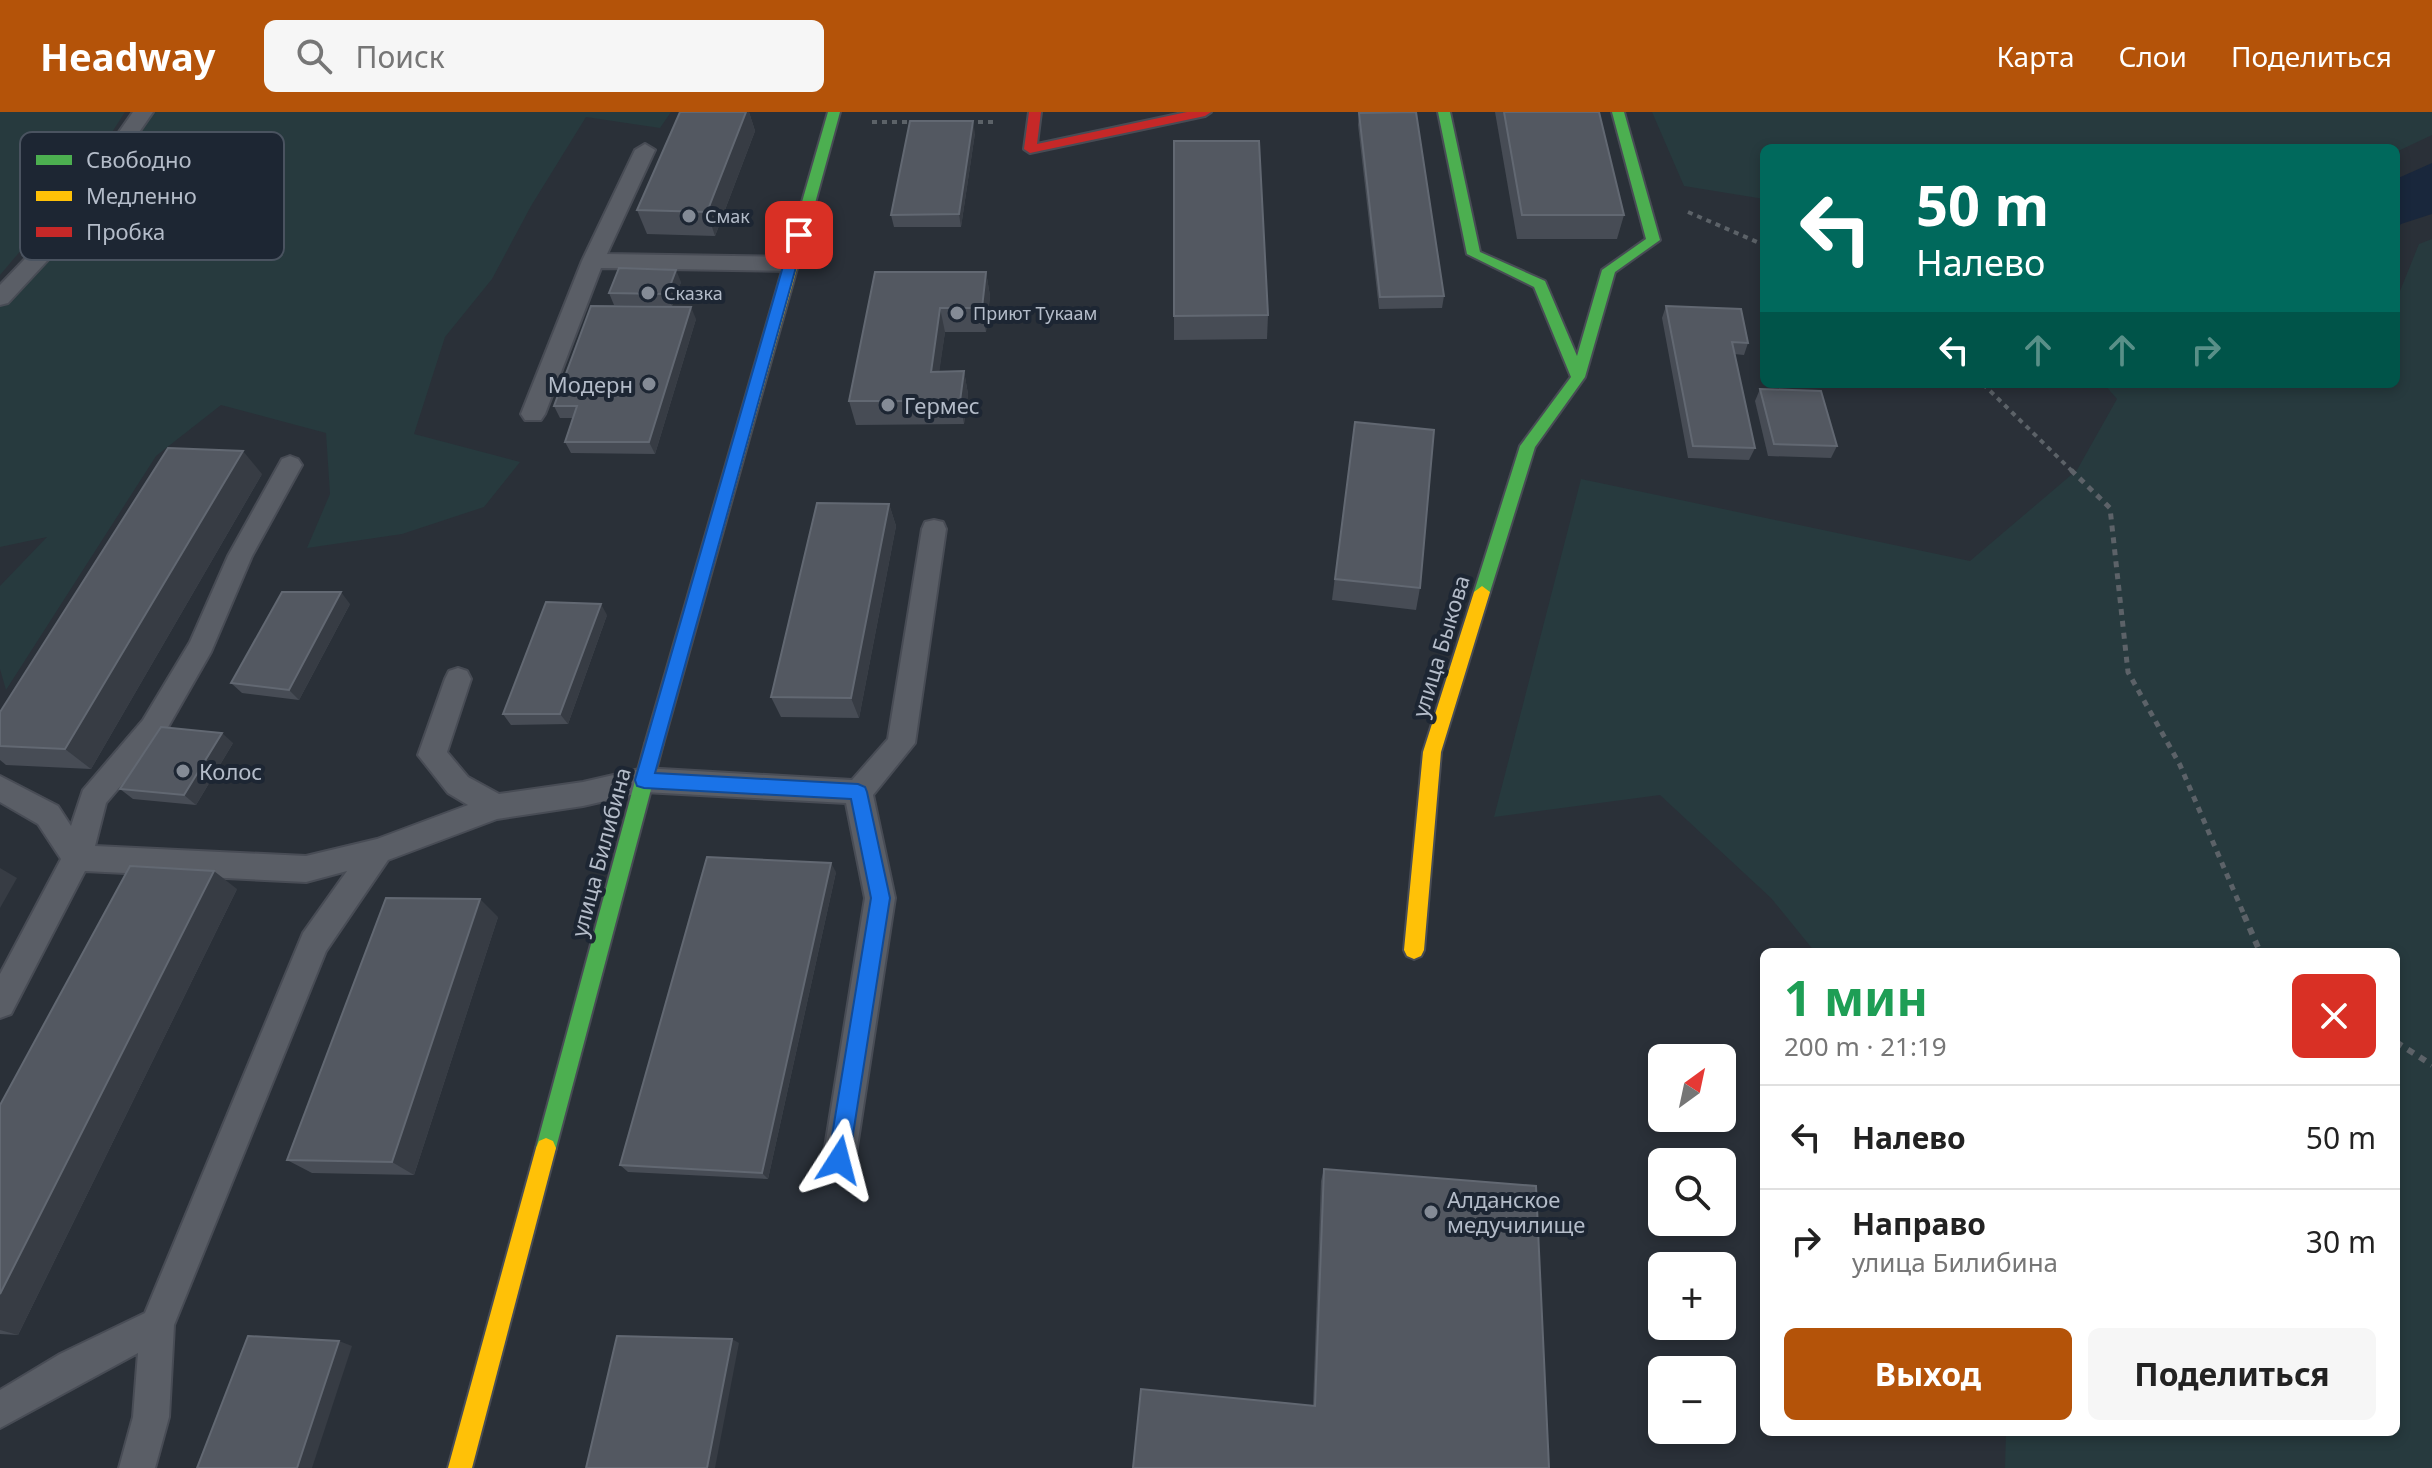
<!DOCTYPE html>
<html lang="ru">
<meta charset="utf-8">
<style>
:root{--surface:#fff;--page:#f6f6f6;--text:#222;--muted:#767676;--line:#e0e0e0;--accent:#b45309}
body{margin:0;font-family:"Noto Sans",sans-serif;background:var(--page);color:var(--text);height:100vh;display:flex;flex-direction:column;font-size:30px;white-space:nowrap}
*{box-sizing:border-box;margin:0}
p{font-size:26px;color:var(--muted)}
.icon{flex:none;width:44px;height:44px;fill:none;stroke:currentColor;stroke-width:2;stroke-linecap:round;stroke-linejoin:round}
.map{position:relative;flex:1;overflow:hidden}
.drawer{position:absolute;left:1760px;top:836px;width:640px;height:488px;display:flex;flex-direction:column;background:var(--surface);border-radius:12px;box-shadow:0 4px 12px #0003}
.drawer>*{flex:none}
.banner{position:absolute;left:1760px;top:32px;width:640px;height:244px;border-radius:12px;box-shadow:0 4px 12px #0003;background:#00695c;color:#fff;overflow:hidden}
.needle{width:52px;rotate:33deg}
.tools{position:absolute;left:1648px;top:932px;display:grid;gap:16px}
.tools a{display:grid;place-items:center;width:88px;height:88px;border-radius:12px;background:var(--surface);box-shadow:0 4px 12px #0003;font-size:40px}
.pin{position:absolute;display:grid;place-items:center;width:68px;height:68px;color:#fff;margin:-34px;border-radius:16px;box-shadow:0 4px 12px #0006}
.me{position:absolute;width:88px;margin:-44px;rotate:9deg;stroke-linejoin:round;filter:drop-shadow(0 0 6px #0008)}
.turn{display:flex;align-items:center;gap:28px;height:168px;padding:0 24px;font-size:36px}
.turn .icon{width:104px;height:104px;stroke-width:2.5}
.turn b{display:block;font-size:56px;line-height:68px}
.lanes{display:flex;align-items:center;height:76px;padding:0 24px;background:#0003;justify-content:center;gap:40px;direction:ltr}
.lanes .off{opacity:.35}
.round{display:grid;place-items:center;flex:none;width:84px;height:84px;border-radius:12px;background:var(--page)}
.head{display:flex;align-items:center;justify-content:space-between;height:136px;padding:0 24px}
h1{font-size:48px;font-weight:700;line-height:60px;color:#1e9e55}
.cta{display:flex;gap:16px;margin-top:auto;padding:16px 24px}
.cta a{flex:1;height:92px;border-radius:12px;background:var(--accent);color:#fff;font-size:32px;font-weight:700;line-height:92px;text-align:center}
.cta a+a{background:var(--page);color:var(--text)}
ul{padding:0;list-style:none}
li{display:flex;align-items:center;gap:24px;height:104px;padding:0 24px;border-top:2px solid var(--line)}
li div{flex:1}
li b{display:block;font-size:30px}
li em{font-style:normal}
header{display:flex;align-items:center;gap:48px;box-sizing:border-box;height:112px;padding:0 40px;background:var(--accent);color:#fff}
header strong{font-size:38px}
nav{display:flex;gap:44px;margin-inline-start:auto;font-size:28px}
.search{width:560px;height:72px;background:var(--page);display:flex;align-items:center;gap:20px;box-sizing:border-box;padding:0 28px;border-radius:12px;color:var(--muted);font-size:30px}
.map>svg:first-child{display:block}
.green{fill:#273a3e}
.water{fill:#19273c}
.lines{fill:none;stroke-linecap:round;stroke-linejoin:round}
.lane-casing{stroke:#484c55;stroke-width:4}
.fast-casing{stroke:#484c55;stroke-width:4}
.slow-casing{stroke:#484c55;stroke-width:4}
.jam-casing{stroke:#484c55;stroke-width:4}
.path-far2{stroke:#5c6268;stroke-width:4;stroke-dasharray:5 5;stroke-linecap:butt}
.path-far1{stroke:#5c6268;stroke-width:5;stroke-dasharray:6 6;stroke-linecap:butt}
.path{stroke:#5c6268;stroke-width:6;stroke-dasharray:7 7;stroke-linecap:butt}
.lane{fill:#5a5e66;fill-rule:evenodd}
.fast{fill:#4caf50;fill-rule:evenodd}
.slow{fill:#ffc107;fill-rule:evenodd}
.jam{fill:#c62828;fill-rule:evenodd}
.wall{fill:#474c55}
.shaded-wall{fill:#373c44}
.building{fill:#535861;stroke:#626872;stroke-width:2}
.route{fill:#1a73e8;stroke:#114b97;stroke-width:2}
.poi-dot{fill:#848b96;stroke:#1d2633;stroke-width:3}
.labels{text-anchor:middle;dominant-baseline:central;stroke-width:8;stroke-linejoin:round;paint-order:stroke}
.far-poi-label{font-size:18px;fill:#b4bcc9;stroke:#1d2633;text-anchor:start}
.poi-label{font-size:22px;fill:#b4bcc9;stroke:#1d2633;text-anchor:start}
.street-label{font-size:22px;fill:#b4bcc9;stroke:#1d2633}
.key{fill:#1d2633;stroke:#4a5360;stroke-width:2}
.key-label{font-size:22px;fill:#b4bcc9}
</style>
<header>
<strong>Headway</strong>
<div class="search"><svg class="icon" aria-label="search" viewBox="0 0 24 24"><circle cx="10" cy="10" r="6"/><path d="M15 15l6 6"/></svg>Поиск</div>
<nav><a>Карта</a><a>Слои</a><a>Поделиться</a></nav>
</header>
<div class="map">
<svg width="2432" height="1356" viewBox="0 0 2432 1356">
<rect width="100%" height="100%" fill="#2a3038"/>
<!-- green -->
<g class="green">
<path d="M0 0H125L83 65 0 163Z"/>
<path d="M143 0H671L660 16 586 5 531 94 492 167 445 225 414 322 520 350 484 395 402 422 307 436 330 382 326 321 221 293 156 344 6 578 0 557V474L47 425 0 435V186Z"/>
<path d="M1652 0H2432V23L2396 40V36H1764V87L1684 74Z"/>
<path d="M2432 127V1356H2005L2006 1320H2396V840H1815L1771 786 1660 683 1494 705 1581 367 1970 449 2077 358 2117 287 2104 272H2396V189L2419 132Z"/>
</g>
<!-- water -->
<path class="water" d="M2432 51V102L2401 112 2396 119V67Z"/>
<g class="lines">
<defs>
<g id="lane">
<path d="M133 0H153L58 137 8 191 0 193V173L44 127Z"/>
<path d="M645 32 655 38 607 142 791 145 802 152 791 159 601 156 545 302 541 308H525L521 302 582 149 635 38Z"/>
<path d="M290 344 298 347 302 353 252 444 211 540 163 624 106 691 95 734 306 744 377 727 468 693 448 681 418 643 445 567 449 559 458 556 467 559 471 567 447 640 468 665 499 682 583 670 644 656 852 668 888 627 922 417 925 410 934 408 943 410 946 417 915 631 873 683 895 786 855 1048 851 1059 839 1064 827 1059 823 1048 865 786 846 691 644 680 583 694 497 707 388 748 326 839 174 1213 169 1305 155 1356H119L133 1305 138 1241 0 1316V1278L60 1242 145 1201 303 821 347 759 306 770 85 759 11 902 0 906V862L61 747 38 712 0 690V664L58 694 71 714 83 678 143 608 190 530 228 444 282 347Z"/>
</g>
<g id="fast">
<path d="M828 0H840L803 135 796 139 789 135Z"/>
<path d="M1438 0H1450L1480 140 1545 169 1577 244 1602 158 1646 127 1612 0H1624L1660 128 1615 160 1585 265 1535 335 1490 480 1482 486 1474 480 1520 334 1571 265 1534 175 1467 142Z"/>
<path d="M654 625 660 627 663 632 556 1036 553 1043 546 1046 539 1043 536 1036 645 632 648 627Z"/>
</g>
<g id="slow">
<path d="M796 131 803 135 663 632 660 637H648L645 632 789 135Z"/>
<path d="M1482 474 1490 480 1441 640 1424 838 1421 844 1414 847 1407 844 1404 838 1423 640 1474 480Z"/>
<path d="M546 1026 553 1029 556 1036 472 1356H448L536 1036 539 1029Z"/>
</g>
<path id="jam" d="M1029 0H1041L1037 32 1187 0H1211L1205 4 1030 41 1024 37Z"/>
</defs>
<!-- lane casing -->
<use href="#lane" class="lane-casing"/>
<!-- fast casing -->
<use href="#fast" class="fast-casing"/>
<!-- slow casing -->
<use href="#slow" class="slow-casing"/>
<!-- jam casing -->
<use href="#jam" class="jam-casing"/>
<!-- path-far2 -->
<g class="path-far2">
<path d="M872 10H914"/>
<path d="M968 10H994"/>
<path d="M1688 100 1764 133"/>
<path d="M1983 272 2073 360"/>
</g>
<!-- path-far1 -->
<path class="path-far1" d="M2071 358 2110 396 2128 560 2180 653 2245 805"/>
<!-- path -->
<g class="path">
<path d="M2244 803 2260 840"/>
<path d="M2396 930 2432 953"/>
</g>
<!-- lane -->
<use href="#lane" class="lane"/>
<!-- fast -->
<use href="#fast" class="fast"/>
<!-- slow -->
<use href="#slow" class="slow"/>
<!-- jam -->
<use href="#jam" class="jam"/>
</g>
<!-- wall -->
<g class="wall">
<path d="M680 0H749L755 19 715 124 647 122 637 98Z"/>
<path d="M1495 0H1599L1624 103 1617 127H1517Z"/>
<path d="M1359 1 1444 184 1442 196 1379 197 1358 13Z"/>
<path d="M975 21 961 115H894L891 103Z"/>
<path d="M875 160H986L990 184 986 220H945L939 259H964L968 282 964 312 856 313 849 289Z"/>
<path d="M681 170 672 194 614 193 609 181Z"/>
<path d="M1666 194 1748 231 1744 243 1734 242 1755 336 1749 348 1688 346 1662 206Z"/>
<path d="M1268 203 1267 227 1174 228V204Z"/>
<path d="M696 207 655 342 571 341 565 330 573 306H560L554 294Z"/>
<path d="M1760 277 1837 334 1831 346 1768 344 1755 289Z"/>
<path d="M1355 310 1420 476 1416 498 1332 488Z"/>
<path d="M262 362 91 657 6 653 0 648V600Z"/>
<path d="M889 392 896 414 859 606 781 605 771 585Z"/>
<path d="M350 492 299 588 242 581 231 571Z"/>
<path d="M607 503 568 612 511 613 503 602Z"/>
<path d="M233 631 196 693 133 687 120 677Z"/>
<path d="M836 760 768 1067 628 1060 620 1053Z"/>
<path d="M237 777 18 1223 0 1222V993Z"/>
<path d="M498 805 414 1063 312 1061 287 1048Z"/>
<path d="M1324 1057 1549 1356 1313 1293 1321 1069Z"/>
</g>
<!-- shaded-wall -->
<g class="shaded-wall">
<path d="M746 0H749L755 19 715 124 707 100Z"/>
<path d="M973 9 975 21 961 115 959 102Z"/>
<path d="M676 158 681 170 672 194 667 182Z"/>
<path d="M986 160 990 184 986 220 982 196Z"/>
<path d="M691 195 696 207 655 342 649 330Z"/>
<path d="M940 196 945 220 936 283 931 260Z"/>
<path d="M964 259 968 282 964 312 960 289Z"/>
<path d="M243 339 262 362 91 657 65 637Z"/>
<path d="M889 392 896 414 859 606 851 586Z"/>
<path d="M341 480 350 492 299 588 289 578Z"/>
<path d="M601 492 607 503 568 612 560 602Z"/>
<path d="M222 621 233 631 196 693 184 683Z"/>
<path d="M831 751 836 760 768 1067 762 1061Z"/>
<path d="M0 756 17 766 0 796Z"/>
<path d="M214 759 237 777 18 1223 0 1218V1182Z"/>
<path d="M480 787 498 805 414 1063 392 1050Z"/>
<path d="M732 1227 739 1231 715 1356H707Z"/>
<path d="M339 1229 352 1234 312 1356H297Z"/>
</g>
<!-- building -->
<g class="building">
<path d="M680 0H746L707 100 637 98Z"/>
<path d="M1416 0 1444 184 1380 185 1359 1Z"/>
<path d="M1504 0H1599L1624 103H1522Z"/>
<path d="M910 9H973L959 102 891 103Z"/>
<path d="M1174 29H1259L1268 203 1174 204Z"/>
<path d="M619 156 676 158 667 182 609 181Z"/>
<path d="M875 160H986L982 196H940L931 260 964 259 960 289H849Z"/>
<path d="M591 194 691 195 649 330H565L577 294H554Z"/>
<path d="M1666 194 1741 197 1748 231 1732 230 1755 336 1693 334Z"/>
<path d="M1760 277 1821 279 1837 334 1774 332Z"/>
<path d="M1355 310 1434 318 1420 476 1335 467Z"/>
<path d="M168 336 243 339 65 637 0 634V600Z"/>
<path d="M817 391 889 392 851 586 771 585Z"/>
<path d="M282 480H341L289 578 231 571Z"/>
<path d="M546 490 601 492 560 602H503Z"/>
<path d="M161 615 222 621 184 683 120 677Z"/>
<path d="M707 745 831 751 762 1061 620 1053Z"/>
<path d="M130 754 214 759 0 1182V993Z"/>
<path d="M386 786 480 787 392 1050 287 1048Z"/>
<path d="M1324 1057 1536 1074 1549 1356H1133L1141 1277 1315 1294Z"/>
<path d="M248 1224 339 1229 297 1356H197Z"/>
<path d="M617 1224 732 1227 707 1356H586Z"/>
</g>
<!-- route -->
<path class="route" d="M799 119 805 123 655 661 858 672 865 675 867 680 890 786 849 1048 846 1055 839 1058 831 1055 828 1048 871 786 851 687 644 676 637 674 635 668 792 123Z"/>
<!-- markers -->
<g class="poi-dot">
<circle cx="689" cy="104" r="8"/>
<circle cx="648" cy="181" r="8"/>
<circle cx="957" cy="201" r="8"/>
<circle cx="649" cy="272" r="8"/>
<circle cx="888" cy="293" r="8"/>
<circle cx="183" cy="659" r="8"/>
<circle cx="1431" cy="1100" r="8"/>
</g>
<g class="labels">
<!-- far-poi labels -->
<g class="far-poi-label">
<text x="705" y="104">Смак</text>
<text x="664" y="181">Сказка</text>
<text x="973" y="201">Приют Тукаам</text>
</g>
<!-- poi labels -->
<g class="poi-label">
<text x="633" y="272" text-anchor="end">Модерн</text>
<text x="904" y="293">Гермес</text>
<text x="199" y="659">Колос</text>
<text x="1447" y="1087">Алданское<tspan x="1447" dy="25">медучилище</tspan></text>
</g>
<!-- street labels -->
<g class="street-label">
<text transform="translate(1440 534) rotate(-73)">улица Быкова</text>
<text transform="translate(600 740) rotate(-75)">улица Билибина</text>
</g>
</g>
<!-- legend -->
<rect x="20" y="20" width="264" height="128" rx="12" class="key"/>
<rect x="36" y="43" width="36" height="10" fill="#4caf50"/>
<rect x="36" y="79" width="36" height="10" fill="#ffc107"/>
<rect x="36" y="115" width="36" height="10" fill="#c62828"/>
<g class="key-label">
<text x="86" y="56">Свободно</text>
<text x="86" y="92">Медленно</text>
<text x="86" y="128">Пробка</text>
</g>
</svg>
<div class="tools">
<a><svg class="needle" viewBox="-14 -14 28 28"><path d="M0-13l5 13h-10z" fill="#e53935"/><path d="M0 13l5-13h-10z" fill="#767676"/></svg></a>
<a><svg class="icon" aria-label="search" viewBox="0 0 24 24"><circle cx="10" cy="10" r="6"/><path d="M15 15l6 6"/></svg></a>
<a>+</a>
<a>−</a>
</div>
<div class="pin" style="left:799px;top:123px;background:#d93025"><svg class="icon" aria-label="arrive" viewBox="0 0 24 24"><path d="M6 21V4h12l-3 4 3 4H6"/></svg></div>
<svg class="me" style="left:839px;top:1048px" viewBox="-20 -20 40 40"><path d="M0-17L14 15 0 8-14 15z" fill="#1a73e8" stroke="#fff" stroke-width="4"/></svg>
<div class="banner">
<div class="turn"><svg class="icon" aria-label="left" viewBox="0 0 24 24"><path d="M17 20v-9H6M10 6l-5 5 5 5"/></svg><div><b>50 m</b>Налево</div></div>
<div class="lanes"><svg class="icon" aria-label="left" viewBox="0 0 24 24"><path d="M17 20v-9H6M10 6l-5 5 5 5"/></svg><svg class="icon off" aria-label="ahead" viewBox="0 0 24 24"><path d="M12 20V5M6 11l6-6 6 6"/></svg><svg class="icon off" aria-label="ahead" viewBox="0 0 24 24"><path d="M12 20V5M6 11l6-6 6 6"/></svg><svg class="icon off" aria-label="right" viewBox="0 0 24 24"><path d="M7 20v-9h11M14 6l5 5-5 5"/></svg></div>
</div>
<section class="drawer">
<div class="head"><div><h1>1 мин</h1><p>200 m · 21:19</p></div><a class="round" style="background:#d93025;color:#fff"><svg class="icon" aria-label="close" viewBox="0 0 24 24"><path d="M6 6l12 12M18 6L6 18"/></svg></a></div>
<ul>
<li><svg class="icon" aria-label="left" viewBox="0 0 24 24"><path d="M17 20v-9H6M10 6l-5 5 5 5"/></svg><div><b>Налево</b></div><em>50 m</em></li>
<li><svg class="icon" aria-label="right" viewBox="0 0 24 24"><path d="M7 20v-9h11M14 6l5 5-5 5"/></svg><div><b>Направо</b><p>улица Билибина</p></div><em>30 m</em></li>
</ul>
<div class="cta"><a>Выход</a><a>Поделиться</a></div>
</section>
</div>
